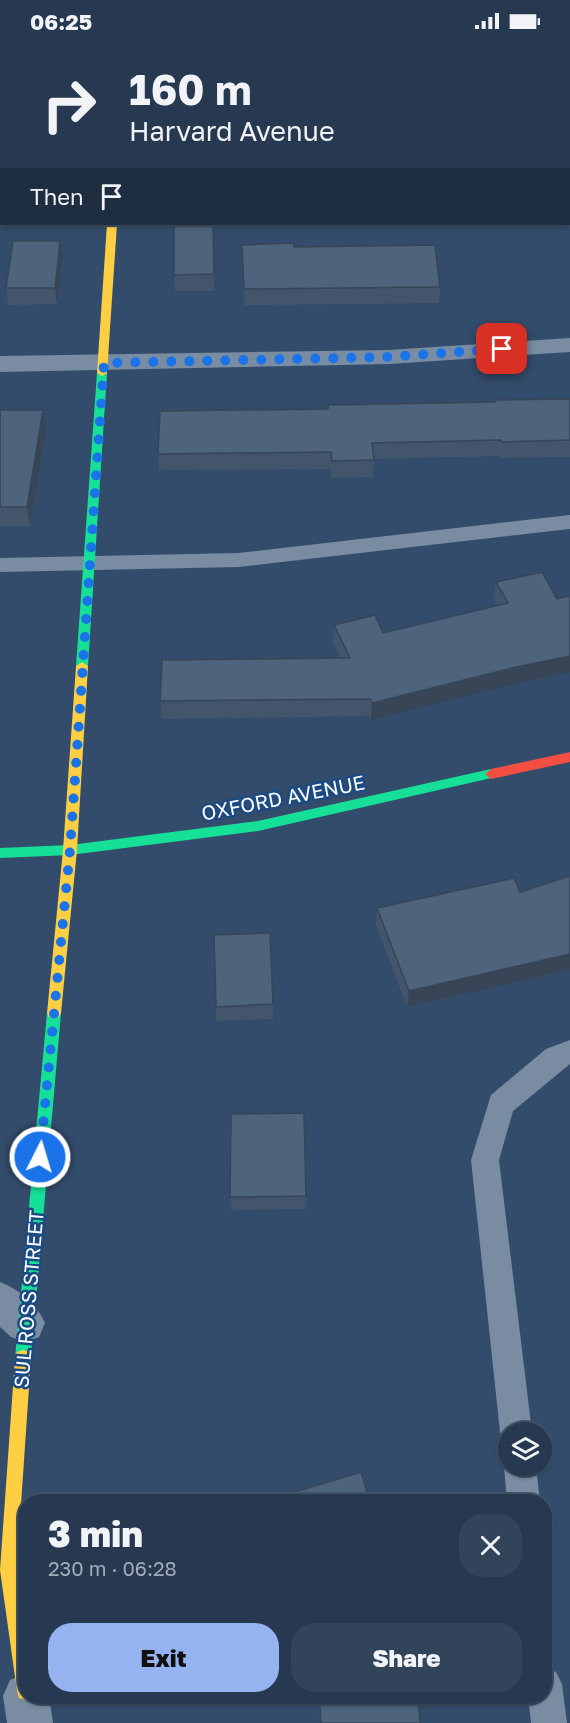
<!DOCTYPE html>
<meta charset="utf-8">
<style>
:root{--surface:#263950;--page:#32445a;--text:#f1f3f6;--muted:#a4acb7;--line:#425367;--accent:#95b2f1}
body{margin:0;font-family:"Golos Text",sans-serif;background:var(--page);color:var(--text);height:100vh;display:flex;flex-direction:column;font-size:22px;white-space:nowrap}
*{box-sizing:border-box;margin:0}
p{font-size:20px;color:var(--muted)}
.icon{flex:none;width:33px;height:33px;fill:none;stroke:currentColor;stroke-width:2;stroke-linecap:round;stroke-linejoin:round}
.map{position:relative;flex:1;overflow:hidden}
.side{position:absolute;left:18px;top:1452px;width:534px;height:210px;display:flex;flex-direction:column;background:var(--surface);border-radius:24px;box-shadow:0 2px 4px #0004,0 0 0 2px var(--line)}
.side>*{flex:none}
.banner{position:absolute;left:0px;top:0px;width:570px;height:183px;box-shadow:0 2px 4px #0004,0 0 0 2px var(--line);background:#263950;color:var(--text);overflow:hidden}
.tools{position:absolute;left:498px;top:1380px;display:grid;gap:12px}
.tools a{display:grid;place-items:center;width:54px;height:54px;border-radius:50%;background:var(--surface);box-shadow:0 2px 4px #0004,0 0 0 2px var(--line);font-size:30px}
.pin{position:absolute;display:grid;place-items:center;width:51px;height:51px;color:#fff;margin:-26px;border-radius:12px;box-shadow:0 3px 9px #0006}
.me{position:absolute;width:66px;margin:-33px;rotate:5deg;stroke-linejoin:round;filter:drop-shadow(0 0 4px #0008)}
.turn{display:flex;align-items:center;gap:21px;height:126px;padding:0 30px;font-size:27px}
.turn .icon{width:78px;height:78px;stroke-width:2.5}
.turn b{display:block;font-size:42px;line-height:51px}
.then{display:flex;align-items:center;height:57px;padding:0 30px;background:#0003;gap:12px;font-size:22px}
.round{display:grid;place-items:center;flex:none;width:63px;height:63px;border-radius:24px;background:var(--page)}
.headline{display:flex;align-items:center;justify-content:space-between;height:102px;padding:0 30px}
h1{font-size:36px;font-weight:800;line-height:45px}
.button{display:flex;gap:12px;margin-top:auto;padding:12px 30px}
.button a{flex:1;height:69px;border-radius:24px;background:var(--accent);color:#111;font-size:24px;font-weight:800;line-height:69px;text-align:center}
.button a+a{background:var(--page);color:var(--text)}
.status{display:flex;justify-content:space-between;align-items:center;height:42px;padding:0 30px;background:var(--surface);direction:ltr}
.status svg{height:16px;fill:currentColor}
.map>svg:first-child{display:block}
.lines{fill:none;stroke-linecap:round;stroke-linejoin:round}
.lane{fill:#798ca1;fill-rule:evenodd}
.street{fill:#798ca1;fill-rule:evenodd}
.fast{fill:#16e098;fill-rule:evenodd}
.slow{fill:#ffcf43;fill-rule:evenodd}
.jam{fill:#f24e42;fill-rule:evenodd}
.wall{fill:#43556b}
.shaded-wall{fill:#374557}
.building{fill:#4e637c;stroke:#374557;stroke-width:1.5}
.route{stroke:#1a73e8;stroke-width:10;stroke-dasharray:0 18}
.labels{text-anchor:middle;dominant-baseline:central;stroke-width:5;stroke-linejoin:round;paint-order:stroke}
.street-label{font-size:20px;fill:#fff;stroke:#1c4a82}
</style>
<div class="status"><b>06:25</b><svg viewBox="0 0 49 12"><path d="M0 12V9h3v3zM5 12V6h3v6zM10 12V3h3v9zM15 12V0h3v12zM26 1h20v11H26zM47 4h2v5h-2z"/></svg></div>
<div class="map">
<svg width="570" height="1681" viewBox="0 0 570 1681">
<rect width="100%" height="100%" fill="#334c6b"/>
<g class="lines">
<!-- lane -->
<g class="lane">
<rect x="568" y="155" width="2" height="10"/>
<rect x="0" y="161" width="2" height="10"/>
<path d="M570 473V487L238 525 0 530V516L238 511Z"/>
<path d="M570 998V1022L513 1069 499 1118 532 1390H508V1403L505 1401 500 1390 471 1118 491 1053 546 1007Z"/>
<path d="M508 1413V1424H536L540 1460H507L504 1424Z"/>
<path d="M544 1625 556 1630 562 1642 567 1681H531L528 1654H544Z"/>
</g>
<!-- street -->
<g class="street">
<rect x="117" y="0" width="20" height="2"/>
<rect x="568" y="37" width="2" height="12"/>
<rect x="0" y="45" width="2" height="12"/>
<path d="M570 296V310L389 322 0 330V314L389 308Z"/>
<path d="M0 1240C20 1248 36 1261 45 1281L39 1295 25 1300 11 1295 0 1285Z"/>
<path d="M26 1631V1654H49L53 1681H7L3 1654 10 1638Z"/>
</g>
<!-- fast -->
<g class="fast">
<path d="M102 328 107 331 88 624 82 628 76 624 97 331Z"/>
<path d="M491 727 497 732 496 735 258 789 70 813 0 816V806L70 803 258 779Z"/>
<path d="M54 965 59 967 61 971 31 1316 29 1322 23 1324 17 1322 15 1316 47 971 49 967Z"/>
</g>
<!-- slow -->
<g class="slow">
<path d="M107 182H117L107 331 102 334 97 331Z"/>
<path d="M82 620 88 624 77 808 61 971 59 975 54 977 49 975 47 971 63 808 76 624Z"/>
<path d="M23 1308 29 1310 31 1316 17 1521 26 1581V1654H33L26 1658 19 1656 17 1649 0 1528 15 1316 17 1310Z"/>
</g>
<!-- jam -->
<path class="jam" d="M570 710V720L491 737 485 732 491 727Z"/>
</g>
<!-- wall -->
<g class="wall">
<path d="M214 197V249H175L174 233Z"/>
<path d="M242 203 294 205 440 245 439 261 244 263Z"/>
<path d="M62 215 57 262 8 263 6 246Z"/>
<path d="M570 357V415L499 416V414L374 417 373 435 331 436V427L159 428 158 412 327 367 494 360 495 358Z"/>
<path d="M0 368H43L46 388 30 484H0Z"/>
<path d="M542 530 510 643 371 678 369 674 162 677 160 659 341 616 333 601 334 583 383 591 497 564 494 557 496 540Z"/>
<path d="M570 834V928L407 965 376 883 377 866 520 850Z"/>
<path d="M273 962V977L216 979V965Z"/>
<path d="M306 1154V1167L231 1168 230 1155Z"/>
<path d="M318 1654H418L420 1681H320Z"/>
</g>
<!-- shaded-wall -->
<g class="shaded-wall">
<path d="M60 199 62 215 57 262 55 246Z"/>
<path d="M43 368 46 388 30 484 27 465Z"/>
<path d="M570 614V630L510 643 371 678 372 661 512 626Z"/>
<path d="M570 912V928L407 965 409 949Z"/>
</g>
<!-- building -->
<g class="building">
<path d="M174 182H213L214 232 174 233Z"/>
<path d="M13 199H60L55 246H6Z"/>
<path d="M294 201V205L435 203 440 245 244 247 242 203Z"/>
<path d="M570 357V398L502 400 501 398 372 401 374 418 332 419 331 410 158 412 160 369 328 367V363L495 360V358Z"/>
<path d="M0 368H43L27 465H0Z"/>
<path d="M542 530 557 557 570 554V614L512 626 372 661 370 657 160 659 162 618 350 616 334 583 375 573 383 591 508 561 496 540Z"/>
<path d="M570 834V912L409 949 377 866 514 836 520 850Z"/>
<path d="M270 891 273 962 216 965 214 893Z"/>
<path d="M304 1071 306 1154 230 1155 231 1072Z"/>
<path d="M361 1430 370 1460H270L269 1458Z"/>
<path d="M319 1654H418L420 1681H321Z"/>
</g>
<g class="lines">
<!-- route -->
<path class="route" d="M40 1115 70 808 104 321 388 315 502 307"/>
</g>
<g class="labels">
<!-- street labels -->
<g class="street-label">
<text transform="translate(283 755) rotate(-11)">OXFORD AVENUE</text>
<text transform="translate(28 1257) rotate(-85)">SUL ROSS STREET</text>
</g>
</g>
</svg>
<div class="tools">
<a><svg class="icon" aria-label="layers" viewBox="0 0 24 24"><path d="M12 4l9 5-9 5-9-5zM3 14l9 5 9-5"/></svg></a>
</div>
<div class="pin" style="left:502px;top:307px;background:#d93025"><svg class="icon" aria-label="arrive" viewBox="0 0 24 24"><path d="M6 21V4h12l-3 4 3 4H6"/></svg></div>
<svg class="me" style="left:40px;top:1115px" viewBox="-20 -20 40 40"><circle r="17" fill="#1a73e8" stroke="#fff" stroke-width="3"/><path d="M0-11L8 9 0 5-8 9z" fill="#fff"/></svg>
<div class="banner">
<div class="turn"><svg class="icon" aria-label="right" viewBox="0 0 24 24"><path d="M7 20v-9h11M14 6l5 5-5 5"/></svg><div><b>160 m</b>Harvard Avenue</div></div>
<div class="then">Then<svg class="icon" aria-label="arrive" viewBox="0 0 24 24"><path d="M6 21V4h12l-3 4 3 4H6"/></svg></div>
</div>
<section class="side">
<div class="headline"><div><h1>3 min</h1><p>230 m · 06:28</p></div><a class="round"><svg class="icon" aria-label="close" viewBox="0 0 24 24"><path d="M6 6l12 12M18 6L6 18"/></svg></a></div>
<div class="button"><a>Exit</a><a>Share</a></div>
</section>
</div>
